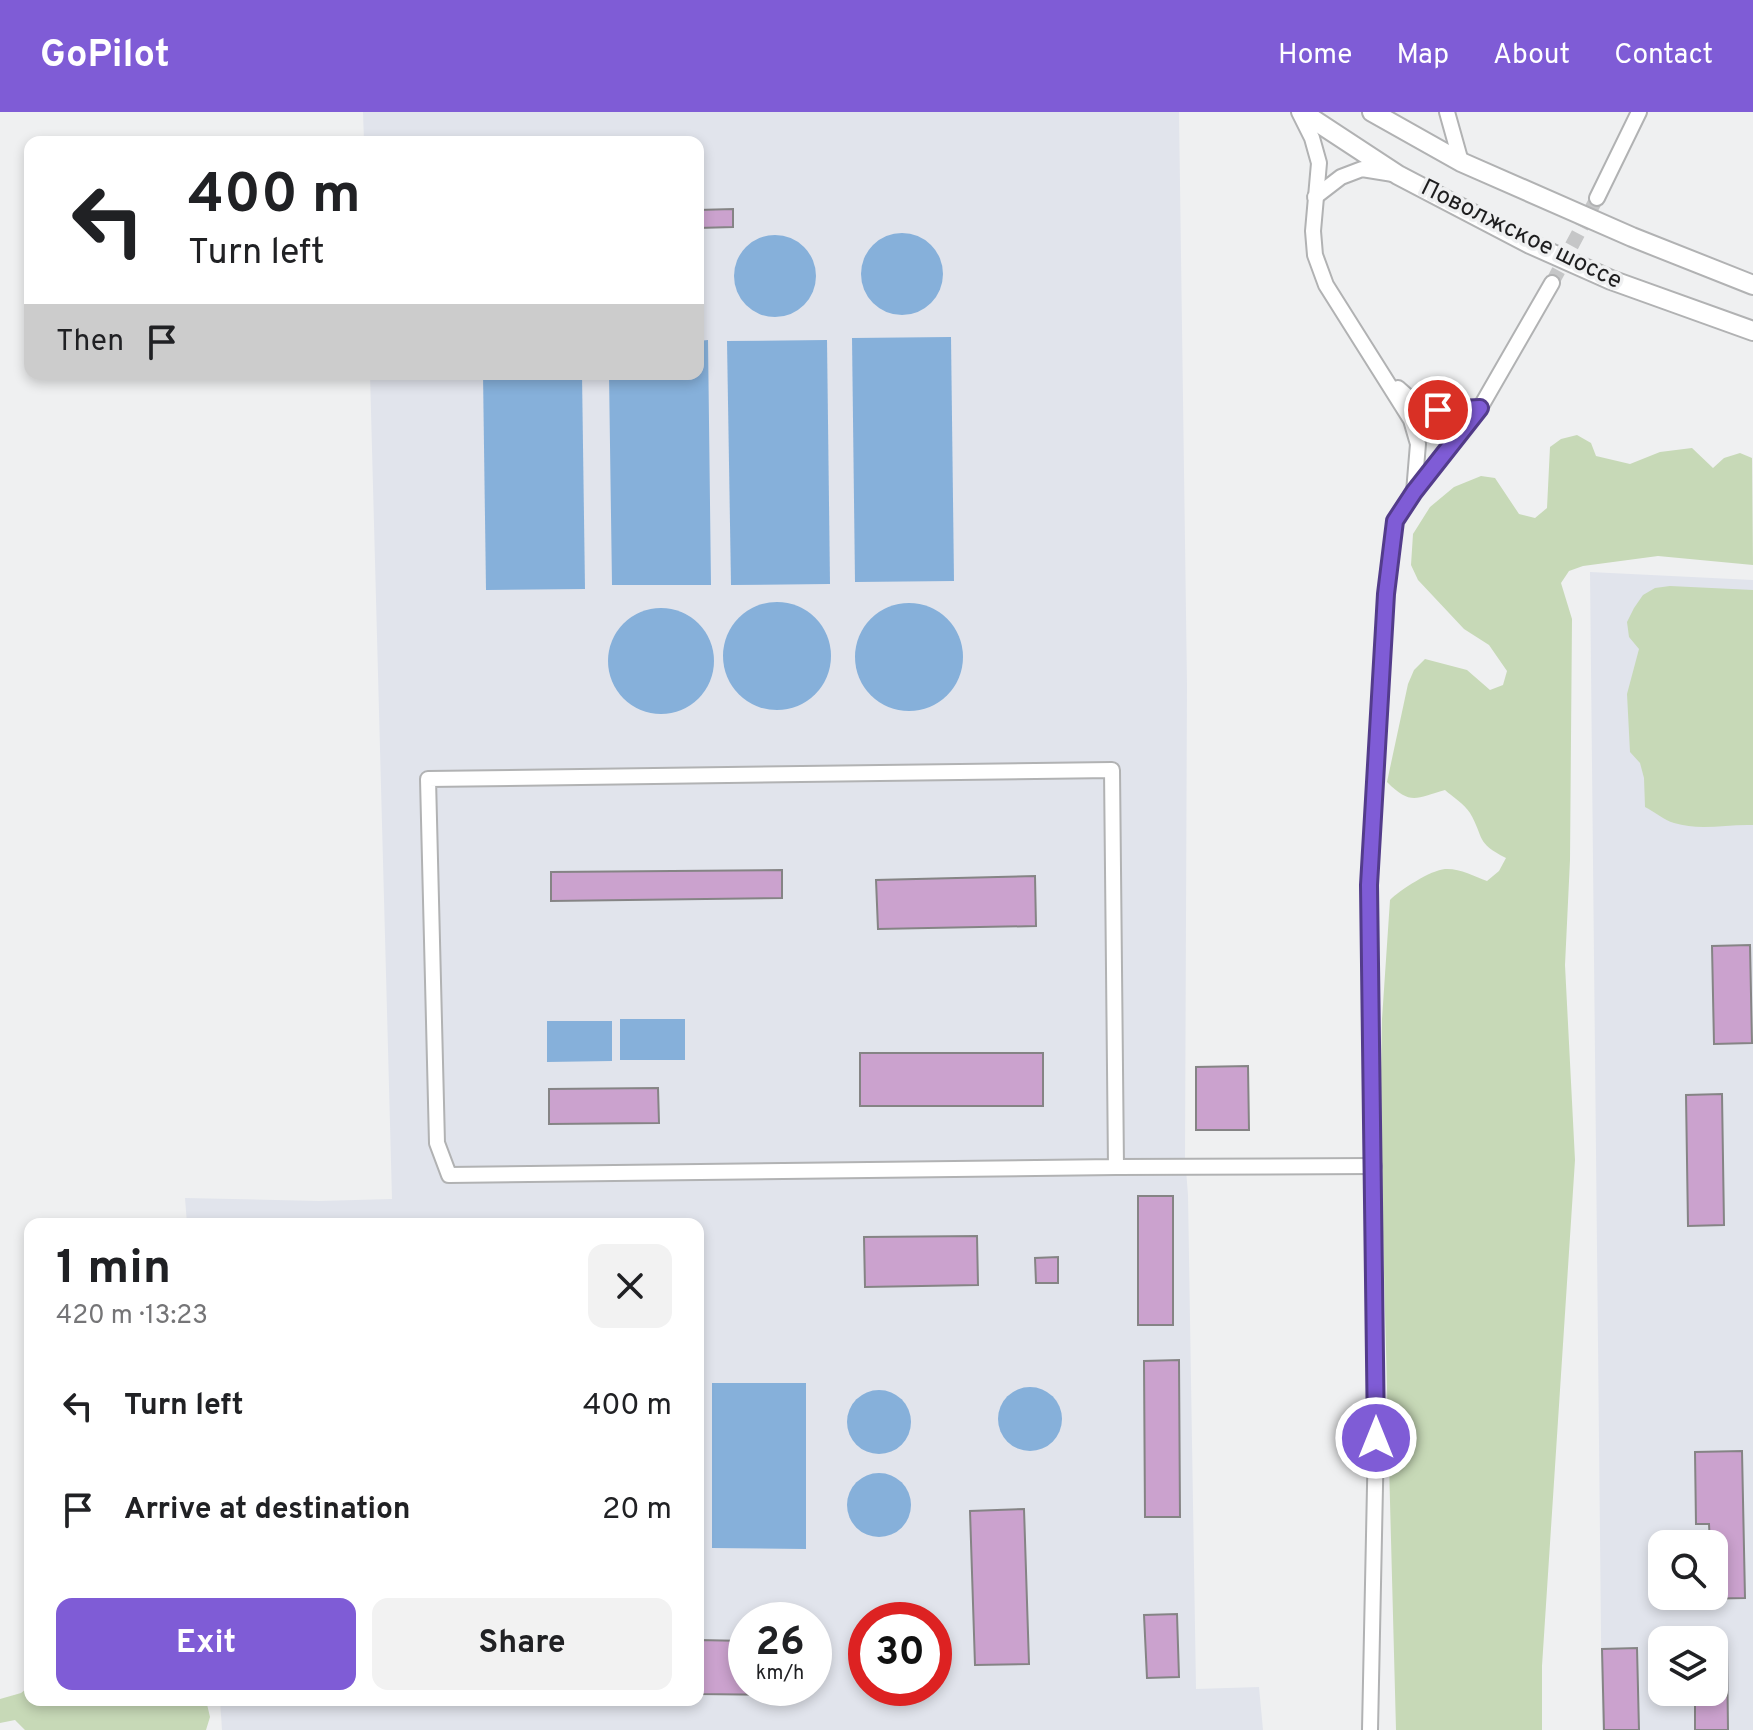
<!DOCTYPE html>
<meta charset="utf-8">
<style>
:root{--surface:#fff;--page:#f2f2f2;--text:#202124;--muted:#757577;--accent:#7f5cd6}
body{margin:0;font-family:Overpass,sans-serif;background:var(--page);color:var(--text);height:100vh;display:flex;flex-direction:column;font-size:30px;white-space:nowrap}
*{box-sizing:border-box;margin:0}
p{font-size:26px;color:var(--muted)}
.icon{flex:none;width:44px;height:44px;fill:none;stroke:currentColor;stroke-width:2;stroke-linecap:round;stroke-linejoin:round}
.map{position:relative;flex:1;overflow:hidden}
.drawer{position:absolute;left:24px;top:1106px;width:680px;height:488px;display:flex;flex-direction:column;background:var(--surface);border-radius:16px;box-shadow:0 4px 12px #0003}
.drawer>*{flex:none}
.top-card{position:absolute;left:24px;top:24px;width:680px;height:244px;border-radius:16px;box-shadow:0 4px 12px #0003;background:#fff;color:var(--text);overflow:hidden}
.controls{position:absolute;left:1648px;top:1418px;display:grid;gap:16px}
.controls a{display:grid;place-items:center;width:80px;height:80px;border-radius:16px;background:var(--surface);box-shadow:0 4px 12px #0003;font-size:40px}
.speed{position:absolute;left:728px;top:1490px;display:flex;gap:16px;font-size:40px;font-weight:700;text-align:center}
.speed>*{display:grid;place-content:center;width:104px;height:104px;border-radius:50%;background:var(--surface);box-shadow:0 4px 12px #0003;line-height:1}
.speed small{font-size:20px;font-weight:400}
.speed .limit{border:12px solid #d22;background:#fff;color:#111}
.pin{position:absolute;display:grid;place-items:center;width:68px;height:68px;color:#fff;margin:-34px;border:4px solid #fff;border-radius:50%;box-shadow:0 2px 8px #0007}
.me{position:absolute;width:88px;margin:-44px;rotate:0deg;stroke-linejoin:round;filter:drop-shadow(0 0 6px #0008)}
.turn{display:flex;align-items:center;gap:28px;height:168px;padding:0 32px;font-size:36px}
.turn .icon{width:104px;height:104px;stroke-width:2.5}
.turn b{display:block;font-size:56px;line-height:68px}
.then{display:flex;align-items:center;height:76px;padding:0 32px;background:#0003;gap:16px;font-size:30px}
.round{display:grid;place-items:center;flex:none;width:84px;height:84px;border-radius:16px;background:var(--page)}
.overview{display:flex;align-items:center;justify-content:space-between;height:136px;padding:0 32px}
h1{font-size:48px;font-weight:700;line-height:60px}
.button{display:flex;gap:16px;margin-top:auto;padding:16px 32px}
.button a{flex:1;height:92px;border-radius:16px;background:var(--accent);color:#fff;font-size:32px;font-weight:700;line-height:92px;text-align:center}
.button a+a{background:var(--page);color:var(--text)}
ul{padding:0;list-style:none}
li{display:flex;align-items:center;gap:24px;height:104px;padding:0 32px}
li div{flex:1}
li b{display:block;font-size:30px}
li em{font-style:normal}
header{display:flex;align-items:center;gap:48px;box-sizing:border-box;height:112px;padding:0 40px;background:var(--accent);color:#fff}
header strong{font-size:38px}
nav{display:flex;gap:44px;margin-inline-start:auto;font-size:28px}
.map>svg:first-child{display:block}
.built{fill:#e1e4ec;fill-rule:evenodd}
.green{fill:#c7d9b7}
.water{fill:#86b0da}
.building{fill:#cba2ce;stroke:#858485;stroke-width:2}
.lines{fill:none;stroke-linecap:round;stroke-linejoin:round}
.minor-tunnel{stroke:#c5c6c7;stroke-width:14;stroke-dasharray:14 7;stroke-linecap:butt}
.minor-casing{stroke:#b1b2b3;stroke-width:18}
.tertiary-casing{stroke:#b1b2b3;stroke-width:22}
.minor{stroke:#fff;stroke-width:14}
.tertiary{stroke:#fff;stroke-width:18}
.route-casing{stroke:#533c8b;stroke-width:20}
.route{stroke:#7f5cd6;stroke-width:14}
.labels{text-anchor:middle;dominant-baseline:central;stroke-width:7;stroke-linejoin:round;paint-order:stroke}
.street-label{font-size:24px;fill:#1e1e1f;stroke:#eff0f1}
</style>
<header>
<strong>GoPilot</strong>
<nav><a>Home</a><a>Map</a><a>About</a><a>Contact</a></nav>
</header>
<div class="map">
<svg width="1753" height="1618" viewBox="0 0 1753 1618">
<rect width="100%" height="100%" fill="#eff0f1"/>
<!-- built -->
<g class="built">
<path d="M363 0H1179L1187 573 1185 1045 1188 1083 1196 1577 1259 1575 1263 1618H222L220 1588H698V1112H187L185 1086 319 1089 392 1087 370 262H698V30H364ZM746 1508H814V1576H746ZM866 1508H934V1576H866Z"/>
<path d="M1590 460 1753 468V1618H1602ZM1662 1432H1714V1484H1662ZM1662 1528H1714V1580H1662Z"/>
</g>
<!-- green -->
<g class="green">
<path d="M1577 323 1591 331 1596 344 1630 352 1660 340 1692 336 1713 356 1724 346 1740 341 1752 346 1753 453 1658 444 1583 454 1569 459 1561 471 1572 507 1570 748 1565 853 1575 1048 1542 1554V1618H1396L1380 1008 1382 907 1390 788C1400 778 1431 758 1445 757 1459 756 1474 764 1487 769L1499 759 1506 746C1475 730 1485 727 1470 701 1464 692 1453 685 1445 678 1416 686 1411 694 1387 670L1408 572 1414 558 1425 547 1467 558 1490 578 1503 573 1507 559 1489 533 1464 517 1418 468 1411 453 1413 422 1430 395 1454 375 1481 364 1495 366 1519 402 1535 406 1547 396 1550 335 1561 327Z"/>
<path d="M1670 474 1753 478V713C1727 712 1700 719 1674 711 1664 708 1655 700 1645 695L1644 666 1640 651 1630 640 1627 582 1639 537 1629 525 1627 510 1634 496 1643 483 1655 476Z"/>
<path d="M30 1574V1588H206L210 1605 206 1618H25L15 1608 0 1611V1587L21 1581Z"/>
</g>
<!-- water -->
<g class="water">
<circle cx="902" cy="162" r="41"/>
<circle cx="775" cy="164" r="41"/>
<path d="M951 225 954 469 855 470 852 226Z"/>
<path d="M708 228 711 473H612L609 262H698V229Z"/>
<path d="M827 228 830 472 731 473 727 229Z"/>
<path d="M483 262H582L585 477 486 478Z"/>
<circle cx="777" cy="544" r="54"/>
<circle cx="909" cy="545" r="54"/>
<circle cx="661" cy="549" r="53"/>
<path d="M685 907V948H620V907Z"/>
<path d="M547 909H612V949L547 950Z"/>
<path d="M712 1271H806V1437L712 1436Z"/>
<circle cx="1030" cy="1307" r="32"/>
<circle cx="879" cy="1310" r="32"/>
<circle cx="879" cy="1393" r="32"/>
</g>
<!-- building -->
<g class="building">
<path d="M733 97V115L698 116V98Z"/>
<path d="M782 758V786L551 789V760Z"/>
<path d="M1035 764 1036 814 878 817 876 768Z"/>
<path d="M1750 833 1752 931 1714 932 1712 834Z"/>
<rect x="860" y="941" width="183" height="53"/>
<path d="M1248 954 1249 1018H1196V955Z"/>
<path d="M658 976 659 1011 549 1012V977Z"/>
<path d="M1722 982 1724 1113 1688 1114 1686 983Z"/>
<rect x="1138" y="1084" width="35" height="129"/>
<path d="M977 1124 978 1173 865 1175 864 1125Z"/>
<path d="M1058 1145V1171H1036L1035 1146Z"/>
<path d="M1179 1248 1180 1405H1145L1144 1249Z"/>
<path d="M1742 1339 1745 1486 1696 1487V1484H1714V1432H1710L1709 1412H1696L1695 1340Z"/>
<path d="M1024 1397 1029 1552 975 1553 970 1399Z"/>
<path d="M1177 1502 1179 1565 1147 1566 1144 1503Z"/>
<path d="M698 1528 746 1529V1576H785V1583L698 1582Z"/>
<path d="M1637 1536 1639 1618H1604L1602 1537Z"/>
<path d="M1714 1536H1727L1728 1618H1695V1580H1714Z"/>
</g>
<g class="lines">
<!-- minor-tunnel -->
<path class="minor-tunnel" d="M1552 171 1597 86"/>
<defs>
<g id="minor">
<path d="M1299 0 1312 26 1319 51 1313 119 1315 143 1326 173 1411 308 1418 332 1414 380"/>
<path d="M1447 0 1461 50"/>
<path d="M1315 85 1341 65 1362 57 1393 62"/>
<path d="M1597 86 1639 0"/>
<path d="M1398 276 1416 292 1438 298 1480 296"/>
<path d="M1116 1055 1112 658 428 667 437 1031 449 1063 1116 1055 1374 1054"/>
<path d="M1370 1618 1376 1326 1369 773 1386 482 1395 409 1414 380 1480 296 1552 171"/>
</g>
<g id="tertiary">
<path d="M1302 0 1398 63 1530 132 1611 168 1753 219"/>
<path d="M1372 0 1461 50 1632 125 1753 173"/>
</g>
</defs>
<!-- minor casing -->
<use href="#minor" class="minor-casing"/>
<!-- tertiary casing -->
<use href="#tertiary" class="tertiary-casing"/>
<!-- minor -->
<use href="#minor" class="minor"/>
<!-- tertiary -->
<use href="#tertiary" class="tertiary"/>
</g>
<g class="lines">
<defs>
<path id="route" d="M1376 1326 1369 773 1386 482 1395 409 1414 380 1480 296 1438 298"/>
</defs>
<!-- route casing -->
<use href="#route" class="route-casing"/>
<!-- route -->
<use href="#route" class="route"/>
</g>
<g class="labels">
<!-- street labels -->
<g class="street-label">
<text transform="translate(1521 123) rotate(26)">Поволжское шоссе</text>
</g>
</g>
</svg>
<div class="controls">
<a><svg class="icon" aria-label="search" viewBox="0 0 24 24"><circle cx="10" cy="10" r="6"/><path d="M15 15l6 6"/></svg></a>
<a><svg class="icon" aria-label="layers" viewBox="0 0 24 24"><path d="M12 4l9 5-9 5-9-5zM3 14l9 5 9-5"/></svg></a>
</div>
<div class="speed"><div>26<small>km/h</small></div><div class="limit">30</div></div>
<div class="pin" style="left:1438px;top:298px;background:#d93025"><svg class="icon" aria-label="arrive" viewBox="0 0 24 24"><path d="M6 21V4h12l-3 4 3 4H6"/></svg></div>
<svg class="me" style="left:1376px;top:1326px" viewBox="-20 -20 40 40"><circle r="17" fill="#7f5cd6" stroke="#fff" stroke-width="3"/><path d="M0-11L8 9 0 5-8 9z" fill="#fff"/></svg>
<div class="top-card">
<div class="turn"><svg class="icon" aria-label="left" viewBox="0 0 24 24"><path d="M17 20v-9H6M10 6l-5 5 5 5"/></svg><div><b>400 m</b>Turn left</div></div>
<div class="then">Then<svg class="icon" aria-label="arrive" viewBox="0 0 24 24"><path d="M6 21V4h12l-3 4 3 4H6"/></svg></div>
</div>
<section class="drawer">
<div class="overview"><div><h1>1 min</h1><p>420 m · 13:23</p></div><a class="round"><svg class="icon" aria-label="close" viewBox="0 0 24 24"><path d="M6 6l12 12M18 6L6 18"/></svg></a></div>
<ul>
<li><svg class="icon" aria-label="left" viewBox="0 0 24 24"><path d="M17 20v-9H6M10 6l-5 5 5 5"/></svg><div><b>Turn left</b></div><em>400 m</em></li>
<li><svg class="icon" aria-label="arrive" viewBox="0 0 24 24"><path d="M6 21V4h12l-3 4 3 4H6"/></svg><div><b>Arrive at destination</b></div><em>20 m</em></li>
</ul>
<div class="button"><a>Exit</a><a>Share</a></div>
</section>
</div>
